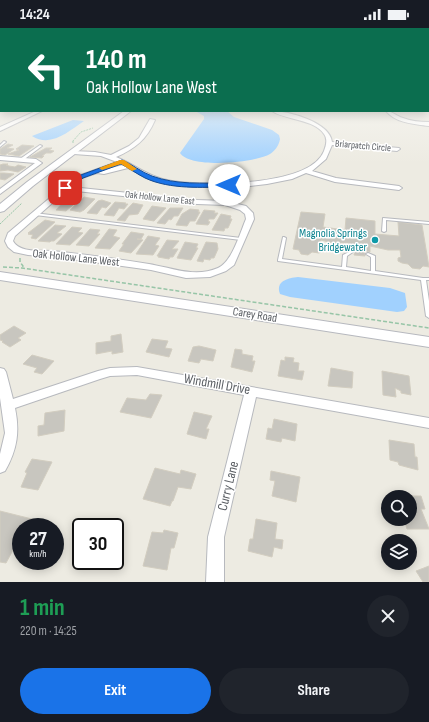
<!DOCTYPE html>
<meta charset="utf-8">
<style>
:root{--surface:#171b24;--page:#20242c;--text:#f1f3f6;--muted:#9ea1a6;--accent:#1a73e8}
body{margin:0;font-family:"Sofia Sans Condensed",sans-serif;background:var(--page);color:var(--text);height:100vh;display:flex;flex-direction:column;font-size:15px;white-space:nowrap}
*{box-sizing:border-box;margin:0}
p{font-size:13px;color:var(--muted)}
.icon{flex:none;width:22px;height:22px;fill:none;stroke:currentColor;stroke-width:2;stroke-linecap:round;stroke-linejoin:round}
.map{position:relative;height:554px;overflow:hidden}
.sheet{display:flex;flex-direction:column;background:var(--surface);flex:1}
.sheet>*{flex:none}
.guide{position:absolute;left:0px;top:0px;width:429px;height:84px;box-shadow:0 2px 10px #0003;background:#0b6e4f;color:#fff;overflow:hidden}
.buttons{position:absolute;left:381px;top:462px;display:grid;gap:8px}
.buttons a{display:grid;place-items:center;width:36px;height:36px;border-radius:50%;background:var(--surface);box-shadow:0 2px 10px #0003;font-size:20px}
.speed{position:absolute;left:12px;top:490px;display:flex;gap:8px;font-size:20px;font-weight:700;text-align:center}
.speed>*{display:grid;place-content:center;width:52px;height:52px;border-radius:50%;background:var(--surface);box-shadow:0 2px 10px #0003;line-height:1}
.speed small{font-size:10px;font-weight:400}
.speed .limit{border:2px solid #111;border-radius:6px;background:#fff;color:#111}
.pin{position:absolute;display:grid;place-items:center;width:34px;height:34px;color:#fff;margin:-17px;border-radius:8px;box-shadow:0 2px 6px #0006}
.me{position:absolute;width:44px;margin:-22px;rotate:270deg;stroke-linejoin:round;filter:drop-shadow(0 0 3px #0008)}
.turn{display:flex;align-items:center;gap:14px;height:84px;padding:0 20px;font-size:18px}
.turn .icon{width:52px;height:52px;stroke-width:2.5}
.turn b{display:block;font-size:28px;line-height:34px}
.round{display:grid;place-items:center;flex:none;width:42px;height:42px;border-radius:21px;background:var(--page)}
.head{display:flex;align-items:center;justify-content:space-between;height:68px;padding:0 20px}
h1{font-size:24px;font-weight:700;line-height:30px;color:#1e9e55}
.primary-button{display:flex;gap:8px;margin-top:auto;padding:8px 20px}
.primary-button a{flex:1;height:46px;border-radius:24px;background:var(--accent);color:#fff;font-size:16px;font-weight:700;line-height:46px;text-align:center}
.primary-button a+a{background:var(--page);color:var(--text)}
.status{display:flex;justify-content:space-between;align-items:center;height:28px;padding:0 20px;background:var(--surface);direction:ltr}
.status svg{height:11px;fill:currentColor}
.map>svg:first-child{display:block}
.water{fill:#a1d1fe}
.building{fill:#c8c6bf;stroke:#d2cdc0}
.lines{fill:none;stroke-linecap:round;stroke-linejoin:round}
.lane-casing{stroke:#b7b9be;stroke-width:2}
.street-casing{stroke:#b7b9be;stroke-width:2}
.secondary-casing{stroke:#b6b8be;stroke-width:2}
.path-far1{stroke:#97c5a7;stroke-width:1;stroke-dasharray:2 1;stroke-linecap:butt}
.path{stroke:#97c5a7;stroke-width:1.5;stroke-dasharray:4 2;stroke-linecap:butt}
.lane{fill:#fff;fill-rule:evenodd}
.street{fill:#fff;fill-rule:evenodd}
.secondary{fill:#fff;fill-rule:evenodd}
.route{fill:#1a73e8;stroke:#114b97}
.slow{fill:#f59e0b}
.culture-dot{fill:#0f9aa8;stroke:#fff;stroke-width:1.5}
.labels{text-anchor:middle;dominant-baseline:central;stroke-width:3;stroke-linejoin:round;paint-order:stroke}
.far-street-label{font-size:10px;fill:#5a5e63;stroke:#fff}
.culture-label{font-size:12px;fill:#0d838f;stroke:#fff;text-anchor:end}
.street-label{font-size:12px;fill:#5a5e63;stroke:#fff}
.near-street-label{font-size:14px;fill:#5a5e63;stroke:#fff}
</style>
<div class="status"><b>14:24</b><svg viewBox="0 0 49 12"><path d="M0 12V9h3v3zM5 12V6h3v6zM10 12V3h3v9zM15 12V0h3v12zM26 1h20v11H26zM47 4h2v5h-2z"/></svg></div>
<div class="map">
<svg width="429" height="554" viewBox="0 0 429 554">
<rect width="100%" height="100%" fill="#edebe2"/>
<!-- water -->
<g class="water">
<path d="M195 83H227L234 89 272 102 279 107 280 111C279 117 276 122 270 126 255 135 190 141 180 125L204 91V88Z"/>
<path d="M73 92 84 93C69 103 51 120 32 108Z"/>
<path d="M298 249 390 260 405 265 407 279 404 283 397 284 290 269 280 266C275 253 288 250 298 249Z"/>
</g>
<!-- building -->
<g class="building">
<path d="M8 116 13 117 7 120 14 121 5 127 0 126V121Z"/>
<path d="M22 117 34 118 19 128 8 126 19 122 16 121Z"/>
<path d="M46 120H52L49 122 54 123 51 125H46L42 128H44L42 130 30 129Z"/>
<path d="M3 136H8L6 137 9 138 15 139 18 137 26 139 18 144 8 142 0 143V137Z"/>
<path d="M0 145H4L14 146 5 152 0 151Z"/>
<path d="M68 169 81 170 66 183 56 182Z"/>
<path d="M84 169 95 171 84 182 80 184 70 182Z"/>
<path d="M102 172 111 175 106 180 102 179 97 186 87 185 98 173Z"/>
<path d="M115 174 126 175 125 176H128L124 181 119 180 114 188 104 187Z"/>
<path d="M133 175 143 177 138 186 129 187 125 193 117 192Z"/>
<path d="M152 178 166 180 154 193 143 191Z"/>
<path d="M170 180H183L178 188H174L171 192 169 191 165 196 157 195Z"/>
<path d="M190 181 199 182 198 184H200L195 193H190L187 198 176 197 182 186Z"/>
<path d="M204 182 215 183 214 185H218L214 191H209L208 193 210 194 208 197 196 196Z"/>
<path d="M301 184 325 186 323 199 345 202 346 190 375 193V206L399 208 398 194 422 197 429 239 423 238 420 241 412 240 408 236 402 235 398 233V230L401 229 400 222H388L370 218V224L365 223V228L354 227 355 222 348 221 349 215H332L321 212 320 219 322 220V223L319 225 312 224 308 227 301 226 299 222 293 221Z"/>
<path d="M221 186 231 188 230 191H232L228 200H225L224 203 212 202Z"/>
<path d="M45 192 55 194 36 211 31 210 33 207 28 206 30 205H28Z"/>
<path d="M55 197 66 198 57 205 62 206 54 213H51L50 214 38 213Z"/>
<path d="M72 199 82 200 78 204 83 205 70 217 56 216Z"/>
<path d="M90 201 100 202 97 206H100L89 218 76 217Z"/>
<path d="M109 201 117 202 113 208 120 210 117 213 110 221 95 220Z"/>
<path d="M131 204 144 206 141 211H137L143 212 131 225 119 223 124 216H122Z"/>
<path d="M148 208 160 210 155 217 159 218 153 227 136 226Z"/>
<path d="M167 212 179 213 172 221H178L173 229H170L169 231 158 229 159 228H157Z"/>
<path d="M185 214 198 216 196 220H198L191 232 177 230Z"/>
<path d="M206 214 217 215 218 221 214 230H211L210 232 204 231 203 234 197 233Z"/>
<path d="M14 298 26 305 18 310 21 312 10 319 2 314 3 313 0 312V307Z"/>
<path d="M121 306 123 324 112 326V323L96 326V315L111 313V308Z"/>
<path d="M152 311 168 313 165 320 172 321 169 329 146 324Z"/>
<path d="M199 318 216 322 213 333 201 331 199 335 188 333 193 319Z"/>
<path d="M235 321 242 322V326L253 328 252 333H255L252 344 231 339Z"/>
<path d="M32 327 54 333 42 346 34 344 37 340 23 336Z"/>
<path d="M285 329 294 330 293 334 299 335 298 343H304L302 352 278 348 281 332 285 333Z"/>
<path d="M331 340 353 344 352 360 328 358Z"/>
<path d="M382 343 409 348 411 367 401 365V363L395 360 396 369 383 367Z"/>
<path d="M150 366 162 367 151 390 120 384 127 370 146 372Z"/>
<path d="M65 382 64 403 38 408V398L44 397 45 385Z"/>
<path d="M194 384 212 388 206 401H209L206 411 187 406Z"/>
<path d="M274 391 297 396 295 413 282 410 281 414 266 411 268 400 272 401Z"/>
<path d="M389 412 414 416 415 429H417L418 442 399 437 398 434 390 432Z"/>
<path d="M32 431 52 434 38 462 21 459 27 445 25 444Z"/>
<path d="M155 440 180 446 181 442 196 446 191 461 178 459 173 473H172L170 478 143 471Z"/>
<path d="M271 443 300 449 296 474 272 468 275 453 270 452Z"/>
<path d="M406 468H421L425 481H421L429 501H407L404 491H410V469Z"/>
<path d="M0 483 32 491 28 499H21V507L6 535 0 534Z"/>
<path d="M256 491 277 495 275 511 283 512 282 521 274 519 272 529 248 523 250 511H253Z"/>
<path d="M164 502 178 505 174 520H171L167 542 143 538 152 504 163 505Z"/>
<path d="M429 538V554H423L416 543Z"/>
</g>
<g class="lines">
<defs>
<g id="lane">
<path d="M4 113 6 114 0 119V117Z"/>
<path d="M40 117 42 118 22 133H20V131Z"/>
<path d="M34 185 241 210 243 211 241 212 35 187H34Z"/>
<path d="M383 190 429 194V196L386 192V203L384 204 382 203Z"/>
<path d="M283 209H284L286 210 282 231 342 239 343 227 351 223 353 224 347 228 346 239 371 243V229L366 226 368 225 375 228V243L423 250H429V252H426L429 273V290L426 288 421 252 278 233V232Z"/>
</g>
<g id="street">
<path d="M36 83H42L0 103V99Z"/>
<path d="M272 83C288 83 330 94 332 114L399 120 400 121 397 123 332 117 326 131 312 143 336 150 399 158 402 160 399 162 335 154 306 145 292 151 267 156 242 159H193L154 153 128 140 104 146 97 145 82 150 71 159 197 172 225 173 246 178 253 185 254 191 234 237 226 243 210 249 186 250 151 242 64 230 28 227 14 224 8 219 5 213 8 205 70 153 78 148 117 134 101 128 74 126 72 125V123L95 124 111 127 129 118 139 110 150 91 155 92C147 111 135 121 116 129 136 137 150 150 172 153 204 158 310 159 324 123 326 118 328 111 324 106 314 91 285 92 272 83ZM122 136 123 137 107 141ZM67 162 197 176 225 177 240 182 245 186 246 191C240 205 232 234 218 240 195 250 173 240 149 236 117 231 85 226 52 223 41 222 19 225 13 213L15 208Z"/>
<path d="M386 83C392 83 396 88 403 90 411 93 420 94 429 94V98C414 96 396 95 386 83Z"/>
<path d="M0 128 36 131 42 135 0 166V161L35 135 0 132Z"/>
<path d="M137 339 429 390V400L256 369 224 509V554H206L208 509 244 367 137 347 110 348 100 351 15 380C20 404 17 422 5 443L0 445V426L5 405 0 370V340L4 341 6 344 13 371 98 343 110 340Z"/>
</g>
<g id="secondary">
<path d="M124 83H131L33 158 4 183 0 184V176L27 154Z"/>
<path d="M0 244 429 309V319L0 252Z"/>
</g>
</defs>
<!-- lane casing -->
<use href="#lane" class="lane-casing"/>
<!-- street casing -->
<use href="#street" class="street-casing"/>
<!-- secondary casing -->
<use href="#secondary" class="secondary-casing"/>
<!-- path-far1 -->
<g class="path-far1">
<path d="M74 114H72L81 104 93 100"/>
<path d="M0 196 22 175"/>
</g>
<!-- path -->
<g class="path">
<path d="M20 230V234L23 238 22 240"/>
<path d="M3 239 22 240 429 300"/>
</g>
<!-- lane -->
<use href="#lane" class="lane"/>
<!-- street -->
<use href="#street" class="street"/>
<!-- secondary -->
<use href="#secondary" class="secondary"/>
</g>
<!-- sky -->
<linearGradient id="sky" x2="0" y2="1"><stop stop-color="#8bc0f1"/><stop offset="0.42" stop-color="#f7f6f2"/><stop offset="1" stop-color="#f7f6f2" stop-opacity="0"/></linearGradient>
<rect width="429" height="135" fill="url(#sky)"/>
<!-- route -->
<path class="route" d="M122 132C132 136 141 144 152 148 176 157 203 155 229 155L232 157 229 159C202 159 171 162 145 150 137 146 129 140 121 136L83 150 67 161 62 160 78 148Z"/>
<!-- slow -->
<path class="slow" d="M120 132H124L137 141 132 143 121 136 102 142 99 140Z"/>
<!-- markers -->
<circle class="culture-dot" cx="375" cy="212" r="4"/>
<g class="labels">
<!-- far-street labels -->
<g class="far-street-label">
<text transform="translate(363 118) rotate(5)">Briarpatch Circle</text>
<text transform="translate(160 170) rotate(6)">Oak Hollow Lane East</text>
</g>
<!-- culture labels -->
<g class="culture-label">
<text x="367" y="205">Magnolia Springs<tspan x="367" dy="14">Bridgewater</tspan></text>
</g>
<!-- street labels -->
<g class="street-label">
<text transform="translate(76 230) rotate(6)">Oak Hollow Lane West</text>
<text transform="translate(255 287) rotate(9)">Carey Road</text>
</g>
<!-- near-street labels -->
<g class="near-street-label">
<text transform="translate(217 356) rotate(10)">Windmill Drive</text>
<text transform="translate(228 458) rotate(-76)">Curry Lane</text>
</g>
</g>
</svg>
<div class="buttons">
<a><svg class="icon" aria-label="search" viewBox="0 0 24 24"><circle cx="10" cy="10" r="6"/><path d="M15 15l6 6"/></svg></a>
<a><svg class="icon" aria-label="layers" viewBox="0 0 24 24"><path d="M12 4l9 5-9 5-9-5zM3 14l9 5 9-5"/></svg></a>
</div>
<div class="speed"><div>27<small>km/h</small></div><div class="limit">30</div></div>
<div class="pin" style="left:65px;top:160px;background:#d93025"><svg class="icon" aria-label="arrive" viewBox="0 0 24 24"><path d="M6 21V4h12l-3 4 3 4H6"/></svg></div>
<svg class="me" style="left:229px;top:157px" viewBox="-20 -20 40 40"><circle r="19" fill="#fff"/><path d="M0-13L10 11 0 6-10 11z" fill="#1a73e8"/></svg>
<div class="guide">
<div class="turn"><svg class="icon" aria-label="left" viewBox="0 0 24 24"><path d="M17 20v-9H6M10 6l-5 5 5 5"/></svg><div><b>140 m</b>Oak Hollow Lane West</div></div>
</div>
</div>
<section class="sheet">
<div class="head"><div><h1>1 min</h1><p>220 m · 14:25</p></div><a class="round"><svg class="icon" aria-label="close" viewBox="0 0 24 24"><path d="M6 6l12 12M18 6L6 18"/></svg></a></div>
<div class="primary-button"><a>Exit</a><a>Share</a></div>
</section>
